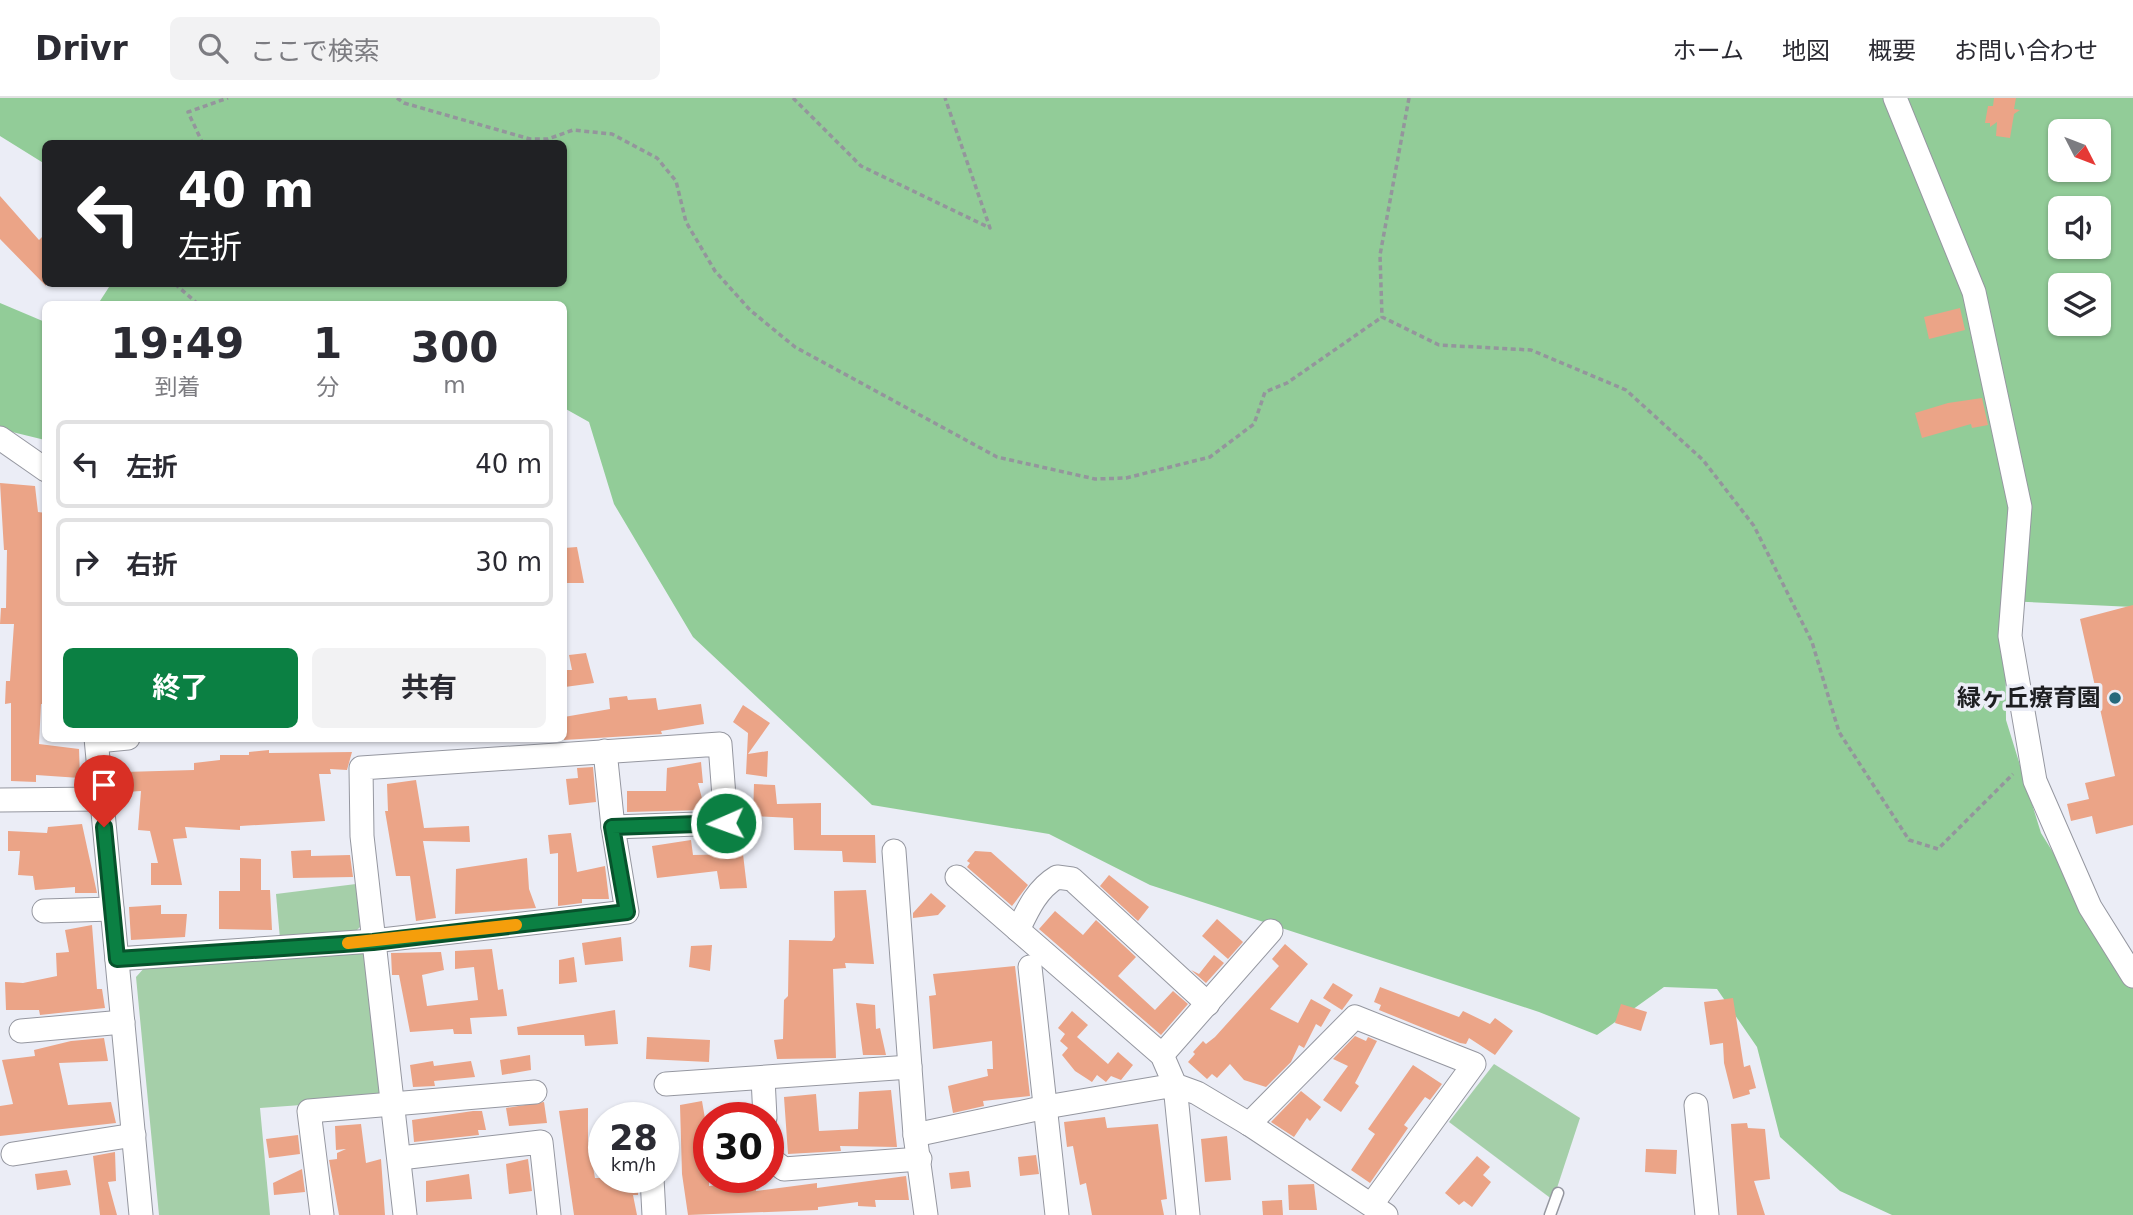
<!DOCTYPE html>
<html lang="ja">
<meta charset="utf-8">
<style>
:root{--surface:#fff;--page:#f2f2f3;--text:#2b2b33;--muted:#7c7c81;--line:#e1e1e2;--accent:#0b8043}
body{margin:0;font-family:"DejaVu Sans","Noto Sans JP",sans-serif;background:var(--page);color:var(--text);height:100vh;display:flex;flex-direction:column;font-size:26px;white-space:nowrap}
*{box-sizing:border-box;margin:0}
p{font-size:23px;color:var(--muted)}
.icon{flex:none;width:38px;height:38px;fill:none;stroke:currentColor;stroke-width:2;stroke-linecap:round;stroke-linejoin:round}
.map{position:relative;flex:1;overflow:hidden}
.side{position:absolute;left:42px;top:203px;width:525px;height:441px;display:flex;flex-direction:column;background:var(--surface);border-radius:10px;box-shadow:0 2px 5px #0004}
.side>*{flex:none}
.banner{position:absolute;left:42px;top:42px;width:525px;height:147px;border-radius:10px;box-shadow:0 2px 5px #0004;background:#202124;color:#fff;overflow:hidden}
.needle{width:46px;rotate:132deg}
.tools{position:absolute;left:2048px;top:21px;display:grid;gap:14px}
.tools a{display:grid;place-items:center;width:63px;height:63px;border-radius:10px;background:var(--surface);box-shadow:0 2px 5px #0004;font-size:35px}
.speed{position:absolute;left:588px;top:1004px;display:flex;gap:14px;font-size:35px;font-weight:700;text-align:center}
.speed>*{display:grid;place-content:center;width:91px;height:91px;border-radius:50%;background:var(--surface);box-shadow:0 2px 5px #0004;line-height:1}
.speed small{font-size:18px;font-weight:400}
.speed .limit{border:10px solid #d22;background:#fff;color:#111}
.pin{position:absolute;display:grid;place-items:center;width:60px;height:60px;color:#fff;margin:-72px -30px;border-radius:50% 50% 50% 0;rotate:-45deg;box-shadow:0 0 7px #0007}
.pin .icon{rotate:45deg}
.me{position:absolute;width:77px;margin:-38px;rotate:268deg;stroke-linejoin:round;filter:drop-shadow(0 0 5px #0008)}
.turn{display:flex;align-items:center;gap:24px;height:147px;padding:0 21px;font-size:32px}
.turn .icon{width:91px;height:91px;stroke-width:2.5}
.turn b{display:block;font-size:49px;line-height:60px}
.eta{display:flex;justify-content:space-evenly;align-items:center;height:119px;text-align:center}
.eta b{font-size:42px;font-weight:700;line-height:49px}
.action{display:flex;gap:14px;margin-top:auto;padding:14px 21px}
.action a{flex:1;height:80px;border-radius:10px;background:var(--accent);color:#fff;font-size:28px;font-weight:700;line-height:80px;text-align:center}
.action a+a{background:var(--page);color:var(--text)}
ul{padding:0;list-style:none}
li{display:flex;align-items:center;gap:21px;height:88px;margin:0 14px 10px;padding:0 7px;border:4px solid var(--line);border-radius:10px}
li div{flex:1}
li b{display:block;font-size:26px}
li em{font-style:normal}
header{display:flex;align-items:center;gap:42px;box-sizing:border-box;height:98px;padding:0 35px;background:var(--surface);border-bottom:2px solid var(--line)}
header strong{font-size:33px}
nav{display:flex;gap:38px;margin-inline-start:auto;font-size:24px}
.search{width:490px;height:63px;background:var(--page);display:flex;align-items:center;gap:18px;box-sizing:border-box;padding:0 24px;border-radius:10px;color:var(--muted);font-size:26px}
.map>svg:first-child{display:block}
.green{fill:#a5cfa9}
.forest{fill:#92cc98;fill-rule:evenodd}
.building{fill:#eba487}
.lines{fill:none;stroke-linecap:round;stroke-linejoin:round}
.service-casing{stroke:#9597a0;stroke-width:13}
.minor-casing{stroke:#9597a0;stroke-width:25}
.path{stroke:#94959c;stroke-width:3.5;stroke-dasharray:5 3.5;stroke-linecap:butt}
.service{stroke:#fff;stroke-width:10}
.minor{stroke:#fff;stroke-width:23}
.route-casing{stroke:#07532c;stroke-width:18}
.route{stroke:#0b8043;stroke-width:12}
.slow{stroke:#f59e0b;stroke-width:12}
.poi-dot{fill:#26697b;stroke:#ebedf6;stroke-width:2.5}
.labels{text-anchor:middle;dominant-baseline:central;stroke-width:7;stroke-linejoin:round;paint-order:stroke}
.poi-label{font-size:24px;font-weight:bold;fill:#1d1e21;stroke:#ebedf6;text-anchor:end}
</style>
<header>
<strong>Drivr</strong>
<div class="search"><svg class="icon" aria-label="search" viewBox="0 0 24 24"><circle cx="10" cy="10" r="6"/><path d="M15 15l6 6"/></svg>ここで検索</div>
<nav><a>ホーム</a><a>地図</a><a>概要</a><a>お問い合わせ</a></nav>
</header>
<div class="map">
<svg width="2133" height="1117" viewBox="0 0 2133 1117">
<rect width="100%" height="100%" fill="#ebedf6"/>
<!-- green -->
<g class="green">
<path d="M356 786 360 829 355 834 280 841 276 796Z"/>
<path d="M366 850 384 1001 260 1010 270 1117H159L136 879 146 868Z"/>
<path d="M1494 966 1580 1020 1553 1102 1449 1024Z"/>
</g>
<!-- forest -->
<g class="forest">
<path d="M0 0H2133V509L2005 503 2006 622 2041 735 2133 883V1117H1892L1840 1093 1780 1039 1757 949 1717 891 1664 889 1597 937 1539 914 1150 787 1049 736 872 707 693 539 614 406 589 324 564 310V206H98L111 186H564V46H46L45 66 0 38ZM2060 33H2098V72H2060ZM2060 110H2098V149H2060ZM2060 187H2098V226H2060Z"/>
<path d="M0 205 45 224V342L0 331Z"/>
</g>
<!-- building -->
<g class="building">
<path d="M1994 0H2016L2014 11 2020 12 2014 16 2010 40 1996 38 1997 24 1990 29V25H1985L1988 8H1993Z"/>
<path d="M0 98 39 142 46 135V188L0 141Z"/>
<path d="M1960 210 1965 232 1929 241 1924 219Z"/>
<path d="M1982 300 1988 327 1972 330 1971 326 1922 340 1915 315 1948 305Z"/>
<path d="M0 385 35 388 38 414 46 415V606H41L39 646 79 651 80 680 36 677V684L11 683V605L5 606 6 583H10L14 526H0L1 510H6L7 452H4Z"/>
<path d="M577 449 584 485H564V450Z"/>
<path d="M2133 507V727L2096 736 2092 718 2071 723 2067 706 2089 701 2085 685 2115 678 2080 521Z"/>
<path d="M586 555 594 585 565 589 564 572H572L569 557Z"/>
<path d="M627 598 628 602 656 600 658 612 701 606 704 626 661 633 662 636 564 642V619L610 611 609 600Z"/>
<path d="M743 607 770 625 748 656 768 653 767 679 746 676 748 635 733 624Z"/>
<path d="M269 652V655L352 654 347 672 330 671 331 676H319L325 723 240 728V732L185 729 187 740 173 741 182 787H151V765H158L150 733 138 732 141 693 125 694 124 674 194 672V665L220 662V657H249V654Z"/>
<path d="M701 664 703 685H698L705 712 627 714V693H666L667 670Z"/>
<path d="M593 669 596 704 569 707 566 681 578 680 577 670Z"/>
<path d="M416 682 424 730 469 728 470 744 423 743 436 820 416 823 410 778H396L385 713H388L387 686Z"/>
<path d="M754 686 775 687 777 706 821 705V737H875L876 765 843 764 842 753 794 752 793 720 753 718Z"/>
<path d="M82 726 97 795H75V789L35 792 33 778 18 777 20 753H8V733L47 735 48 729Z"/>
<path d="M571 735 577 774 605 768 609 801H582V805L558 808V755L550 756 548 737Z"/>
<path d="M691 742 693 757 743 756 747 790 720 791 717 773 657 780 652 748Z"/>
<path d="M311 752V758L350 757 353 779 293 780 291 753Z"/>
<path d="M975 753 991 754 1028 787 1012 808 967 769 970 765 967 763Z"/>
<path d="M240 760 261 761V792H270L272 832 219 831V793H240Z"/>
<path d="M527 760 529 791 536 810 455 816 456 771Z"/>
<path d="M1109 777 1149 809 1138 823 1100 788Z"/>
<path d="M866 792 874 866 845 865 846 870 833 871 836 960 777 961 774 942 783 941 784 902 788 898 789 842 832 843 835 839 834 793Z"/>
<path d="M931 795 946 808 938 817 913 820V815Z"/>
<path d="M161 807V816H187L185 839 131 842 129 809Z"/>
<path d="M1055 813 1083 837 1096 822 1136 859 1118 878 1155 912 1173 893 1188 906 1161 937 1039 831Z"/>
<path d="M1217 821 1243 844 1228 861 1202 838Z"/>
<path d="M92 827 97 891H102L105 910 40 917 39 912H6L5 884 23 885 57 878 56 855 69 854 65 832Z"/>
<path d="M621 839 623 863 585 867 582 845Z"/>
<path d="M1285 846 1308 866 1270 911 1298 925 1311 901 1331 912 1321 929 1316 926 1304 950 1299 947 1291 964 1266 989 1244 982 1230 966 1217 980 1212 976 1207 981 1188 964 1195 956 1193 954 1203 943 1206 946 1215 939 1279 868 1272 861Z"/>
<path d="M712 847 710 873 689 869 691 848Z"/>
<path d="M492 851 498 892 503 891 507 918 470 920 472 936H454L453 931 410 934 399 877H392L391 855 441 854 444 872 422 877 427 908 478 902 474 869 455 871V853Z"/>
<path d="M1214 857 1224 865 1206 885 1191 872 1199 876Z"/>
<path d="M574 859 577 884 559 886V862Z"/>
<path d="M1015 868 1030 998 983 1003 984 1008 953 1015 948 988 988 978 987 971H993L992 943 933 951 929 898 936 897 933 876Z"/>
<path d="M1333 885 1353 897 1342 912 1323 900Z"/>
<path d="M1380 889 1459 919 1463 913 1490 926 1495 920 1513 933 1495 957 1469 940 1466 946 1460 945 1379 912 1381 907 1374 904Z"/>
<path d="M1733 900 1744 969 1750 967 1756 990 1749 992 1750 996 1733 1001 1724 965 1723 945 1710 947 1704 904Z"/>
<path d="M856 905 875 907 876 931 880 930 886 957H863Z"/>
<path d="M1621 906 1647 914 1641 933 1615 925Z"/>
<path d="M615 912 618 946 585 948 584 937H518L517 929Z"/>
<path d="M1072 913 1088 927 1077 939 1108 966 1118 954 1133 967 1121 982 1111 978 1106 984 1097 977 1092 984 1075 973 1062 957 1068 950 1060 943 1065 936 1058 930Z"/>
<path d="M1355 938 1366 943 1368 939 1377 943 1355 985 1359 988 1341 1014 1323 1002 1348 968 1333 961Z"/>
<path d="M647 939 710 942 709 964 646 961Z"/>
<path d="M104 940 108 963 59 965 68 1007 111 1004 116 1025 0 1038V1008L13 1006 2 962 35 958 34 952 71 943Z"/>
<path d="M530 957 531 972 502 977 500 962Z"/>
<path d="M433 963 434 968 471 963 475 979 434 983 435 988 413 989 410 967Z"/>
<path d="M1413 967 1442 986 1430 1002 1425 999 1404 1027 1408 1030 1370 1085 1351 1072 1375 1036 1368 1031Z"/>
<path d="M891 992 897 1049 840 1048 841 1053 788 1056 784 999 816 996 819 1033 858 1031 859 994Z"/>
<path d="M1301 993 1321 1009 1310 1023 1307 1020 1294 1039 1271 1024Z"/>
<path d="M702 1003 709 1044V1088L755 1083 756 1093 817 1085V1090L906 1078 909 1102H875L876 1109 858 1108V1104L818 1109V1112L688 1117 682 1076 680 1007Z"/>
<path d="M544 1004 547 1025 509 1028 506 1010Z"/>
<path d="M588 1010V1041L595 1080H638V1097H633L637 1117H574L559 1013Z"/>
<path d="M473 1013H482L486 1032H478L479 1037 414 1044 412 1022Z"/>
<path d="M1105 1019 1107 1030 1158 1026 1167 1101 1161 1102 1164 1117H1092L1086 1085 1080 1087 1073 1048 1067 1049 1064 1024Z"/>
<path d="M1747 1025 1748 1030 1765 1031 1770 1081 1754 1083 1765 1117H1737L1731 1026Z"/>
<path d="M361 1026 366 1065 381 1061 385 1117H339L329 1062 337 1061V1055L346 1051 336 1052 335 1028Z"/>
<path d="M298 1037 300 1056 269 1060 266 1041Z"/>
<path d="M1227 1038 1231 1082 1205 1084 1201 1041Z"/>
<path d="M1646 1051 1677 1052 1676 1076 1645 1074Z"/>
<path d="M115 1054 116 1083 108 1084 117 1117H100L93 1058Z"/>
<path d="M1036 1057 1039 1076 1020 1078 1018 1059Z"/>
<path d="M1477 1058 1490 1069 1483 1077 1491 1084 1472 1109 1464 1103 1459 1107 1445 1095Z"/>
<path d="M528 1061 532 1093 509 1096 506 1066Z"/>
<path d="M302 1071 305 1094 274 1097 273 1085Z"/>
<path d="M67 1072 71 1087 37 1092 35 1076Z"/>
<path d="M969 1073 971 1089 951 1091 949 1075Z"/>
<path d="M469 1076 472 1101 426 1104V1083Z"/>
<path d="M1314 1086 1317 1112H1289L1288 1087Z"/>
<path d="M1282 1102 1283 1117H1263L1262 1103Z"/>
</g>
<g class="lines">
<defs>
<path id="service" d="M1550 1117 1558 1095"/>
<g id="minor">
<path d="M1895 0 1974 194 2020 409 2010 538 2035 683 2090 809 2133 878"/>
<path d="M0 340 46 372"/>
<path d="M96 640 141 1117"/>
<path d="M97 643 128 640"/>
<path d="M0 702 102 701"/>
<path d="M894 753 915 1037 926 1117"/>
<path d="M957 779 1162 957 1175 987 1197 995 1249 1026 1386 1117"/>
<path d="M44 813 112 811"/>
<path d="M1018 832C1028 811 1037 791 1057 779L1072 781 1208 906"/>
<path d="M117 861 373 843 627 814 613 729 605 653"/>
<path d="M1030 869 1057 1117"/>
<path d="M21 933 123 924"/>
<path d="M1162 957 1271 833"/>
<path d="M763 980 765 1020"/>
<path d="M666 986 910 969"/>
<path d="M1696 1007 1707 1117"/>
<path d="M1249 1026 1355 919 1474 966 1372 1106"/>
<path d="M915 1037 1046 1009 1175 987 1188 1117"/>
<path d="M13 1056 134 1037"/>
<path d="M768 1059 784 1071 920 1061"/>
<path d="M400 1060 541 1044 549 1117"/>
<path d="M652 1080 654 1117"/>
<path d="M322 1117 309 1013 535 994"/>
<path d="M405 1117 362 738 361 670 720 646 726 725 613 729"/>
</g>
</defs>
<!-- service casing -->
<use href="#service" class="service-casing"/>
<!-- minor casing -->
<use href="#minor" class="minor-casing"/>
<!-- path -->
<g class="path">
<path d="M397 0 404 5 530 41H548L573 32 612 36 657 60 676 83 686 124 715 173 750 212 795 249 997 359 1095 381 1126 380 1210 359 1254 326 1265 294 1287 285 1382 219"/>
<path d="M793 0 861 68 990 130 945 0"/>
<path d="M1409 0 1380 157 1382 219 1439 247 1531 252 1626 292 1703 362 1754 428 1812 544 1839 634 1909 742 1938 751 2013 676"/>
<path d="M203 46 188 14 228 0"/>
<path d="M175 186 198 206"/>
</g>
<!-- service -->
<use href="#service" class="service"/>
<!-- minor -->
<use href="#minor" class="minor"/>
</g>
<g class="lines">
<defs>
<path id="route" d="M104 729 117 861 373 844 627 814 612 729 726 725"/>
</defs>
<!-- route casing -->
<use href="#route" class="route-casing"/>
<!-- route -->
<use href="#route" class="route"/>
<!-- slow -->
<path class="slow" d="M348 845 516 827"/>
</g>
<!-- markers -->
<circle class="poi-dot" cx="2115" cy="600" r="7"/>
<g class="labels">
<!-- poi labels -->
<g class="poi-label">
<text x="2101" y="600">緑ヶ丘療育園</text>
</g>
</g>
</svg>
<div class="tools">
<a><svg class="needle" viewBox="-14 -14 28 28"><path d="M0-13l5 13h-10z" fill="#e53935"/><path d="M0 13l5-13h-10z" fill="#7c7c81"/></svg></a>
<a><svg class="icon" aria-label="sound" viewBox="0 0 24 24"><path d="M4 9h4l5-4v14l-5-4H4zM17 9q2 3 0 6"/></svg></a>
<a><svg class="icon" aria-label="layers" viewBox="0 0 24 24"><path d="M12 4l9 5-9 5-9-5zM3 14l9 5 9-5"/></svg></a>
</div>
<div class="speed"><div>28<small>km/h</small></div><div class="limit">30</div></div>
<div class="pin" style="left:104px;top:729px;background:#d93025"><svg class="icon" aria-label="arrive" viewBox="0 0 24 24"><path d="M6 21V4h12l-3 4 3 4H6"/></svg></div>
<svg class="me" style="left:726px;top:725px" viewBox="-20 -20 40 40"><circle r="17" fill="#0b8043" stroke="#fff" stroke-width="3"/><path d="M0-11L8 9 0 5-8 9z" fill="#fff"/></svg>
<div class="banner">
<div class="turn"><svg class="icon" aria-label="left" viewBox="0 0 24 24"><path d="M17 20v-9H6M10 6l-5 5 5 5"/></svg><div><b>40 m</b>左折</div></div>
</div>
<section class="side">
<div class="eta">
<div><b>19:49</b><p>到着</p></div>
<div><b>1</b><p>分</p></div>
<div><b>300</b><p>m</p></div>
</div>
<ul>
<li><svg class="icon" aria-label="left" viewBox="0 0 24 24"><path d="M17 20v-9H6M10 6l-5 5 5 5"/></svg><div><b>左折</b></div><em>40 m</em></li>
<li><svg class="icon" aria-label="right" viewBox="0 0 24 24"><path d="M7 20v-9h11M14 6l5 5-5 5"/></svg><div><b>右折</b></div><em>30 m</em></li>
</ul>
<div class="action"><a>終了</a><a>共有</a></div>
</section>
</div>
